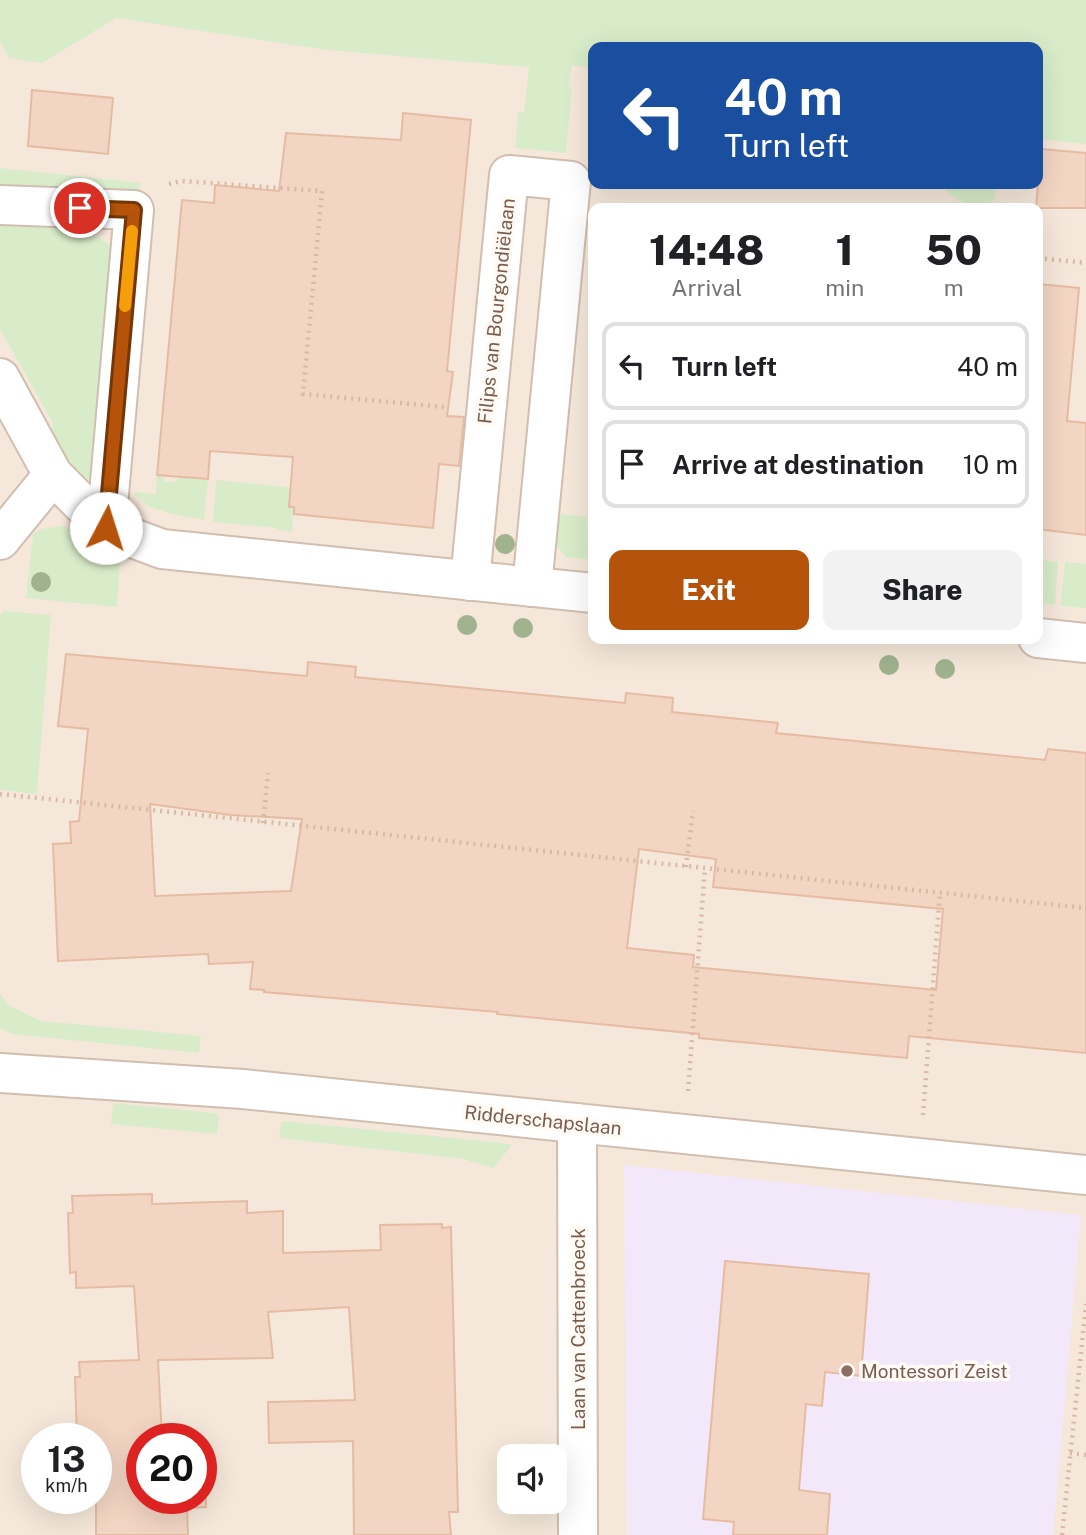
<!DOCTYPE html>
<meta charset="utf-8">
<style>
:root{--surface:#fff;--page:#f2f2f2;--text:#202124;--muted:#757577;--line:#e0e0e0;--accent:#b45309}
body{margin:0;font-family:"Public Sans",sans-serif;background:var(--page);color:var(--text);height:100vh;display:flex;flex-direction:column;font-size:26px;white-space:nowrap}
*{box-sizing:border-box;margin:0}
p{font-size:23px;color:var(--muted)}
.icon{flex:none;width:38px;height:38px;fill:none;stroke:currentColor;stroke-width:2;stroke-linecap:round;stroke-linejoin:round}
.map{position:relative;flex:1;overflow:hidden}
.sheet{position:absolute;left:588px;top:203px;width:455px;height:441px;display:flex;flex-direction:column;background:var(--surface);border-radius:14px;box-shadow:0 7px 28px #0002}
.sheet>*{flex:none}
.top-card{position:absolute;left:588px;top:42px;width:455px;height:147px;border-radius:14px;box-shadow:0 7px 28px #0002;background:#1a4fa0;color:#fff;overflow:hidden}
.controls{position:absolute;left:497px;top:1444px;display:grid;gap:14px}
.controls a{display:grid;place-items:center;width:70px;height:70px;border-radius:14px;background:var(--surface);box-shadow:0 7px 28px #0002;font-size:35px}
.speed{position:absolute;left:21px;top:1423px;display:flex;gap:14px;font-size:35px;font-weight:700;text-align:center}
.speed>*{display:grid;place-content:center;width:91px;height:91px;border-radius:50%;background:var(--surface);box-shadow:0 7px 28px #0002;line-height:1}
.speed small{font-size:18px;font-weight:400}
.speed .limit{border:10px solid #d22;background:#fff;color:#111}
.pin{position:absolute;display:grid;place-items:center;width:60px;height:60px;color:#fff;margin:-30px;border:4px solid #fff;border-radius:50%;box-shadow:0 2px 7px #0007}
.me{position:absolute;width:77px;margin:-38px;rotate:5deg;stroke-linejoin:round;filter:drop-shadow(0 0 5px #0008)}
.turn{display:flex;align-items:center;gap:24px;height:147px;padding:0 21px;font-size:32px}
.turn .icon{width:91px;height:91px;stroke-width:2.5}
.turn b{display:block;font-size:49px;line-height:60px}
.eta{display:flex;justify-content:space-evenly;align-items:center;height:119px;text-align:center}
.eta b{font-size:42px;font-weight:800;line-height:49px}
.button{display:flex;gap:14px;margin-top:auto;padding:14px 21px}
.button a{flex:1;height:80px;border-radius:14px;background:var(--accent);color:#fff;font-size:28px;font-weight:800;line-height:80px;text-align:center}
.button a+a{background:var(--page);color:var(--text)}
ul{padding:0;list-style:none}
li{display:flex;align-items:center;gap:21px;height:88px;margin:0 14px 10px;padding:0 7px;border:4px solid var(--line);border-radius:14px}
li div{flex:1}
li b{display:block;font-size:26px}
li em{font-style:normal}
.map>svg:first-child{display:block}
.residential{fill:#f5e8da;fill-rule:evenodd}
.education{fill:#f3e8fa}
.green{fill:#d8ecc9}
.building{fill:#f3d5c3;stroke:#e6bba3;stroke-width:2;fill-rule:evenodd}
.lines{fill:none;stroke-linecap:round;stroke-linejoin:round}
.minor-casing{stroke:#d1beb0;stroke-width:42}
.path{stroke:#d9b8a5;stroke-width:4.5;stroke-dasharray:2 5;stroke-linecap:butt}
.minor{stroke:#fff;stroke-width:38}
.tree{fill:#a0b28e}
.route-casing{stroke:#753606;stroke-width:18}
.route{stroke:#b45309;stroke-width:12}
.slow{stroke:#f59e0b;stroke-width:12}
.education-dot{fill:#8d6e63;stroke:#fffaf3;stroke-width:2.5}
.labels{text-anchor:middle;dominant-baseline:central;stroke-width:7;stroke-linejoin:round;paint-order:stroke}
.street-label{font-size:19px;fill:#7a5c4d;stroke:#fffaf3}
.education-label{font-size:19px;fill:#785e54;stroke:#fffaf3;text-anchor:start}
</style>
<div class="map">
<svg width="1086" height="1535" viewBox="0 0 1086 1535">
<rect width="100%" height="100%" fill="#fdf6ec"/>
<!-- residential -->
<path class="residential" d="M0 0 593 47V184H1038V62L1086 70V1535H0ZM593 208H1038V639H593ZM37 1438H96V1498H37ZM142 1438H201V1498H142ZM509 1456H555V1502H509Z"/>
<!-- education -->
<path class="education" d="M624 1165 1081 1215 1053 1535H627Z"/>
<!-- green -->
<g class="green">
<path d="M0 0H1086V144L1038 139V47H593V69L572 65 568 86 572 88 566 153 515 148 518 113 524 112 529 67 327 50 116 18 42 63 9 58 0 42Z"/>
<path d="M0 168 140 183V199L0 186Z"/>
<path d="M939 184H997L995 198 988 206C968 206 957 202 943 187H938Z"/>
<path d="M0 223 86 230 109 244 116 254 96 485 86 487 50 434 53 423 0 329Z"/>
<path d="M157 476H163L164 481 177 482 178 477 208 480 204 520 168 513 145 505V501L134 495 135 492 156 494Z"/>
<path d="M216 480 295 488 290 507H294L292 532 277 530V528L213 522Z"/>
<path d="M553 513 587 517V523L593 524V560L566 557 550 538Z"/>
<path d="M61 526 72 530 120 559 117 607 26 598 33 534 41 529Z"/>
<path d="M1038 560 1058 562 1055 605 1038 603Z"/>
<path d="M1065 562 1086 564V608L1061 606Z"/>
<path d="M3 611 51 615 37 794 0 790V616Z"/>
<path d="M0 994 10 1006 41 1021 201 1036 199 1053 12 1034 0 1028Z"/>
<path d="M113 1103 214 1113 219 1116 217 1134 111 1124Z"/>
<path d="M283 1121 503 1143 512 1145 493 1168 464 1159 279 1138 281 1124Z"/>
</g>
<!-- building -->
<g class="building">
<path d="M32 90 113 98 108 154 28 146Z"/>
<path d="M403 113 471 120 447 371 453 372 447 416 464 417 459 466 439 464 433 528 294 514V507H289L293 457 210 451 208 479 157 475 182 200 214 203 215 185 279 191 286 133 401 140Z"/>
<path d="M1041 149 1086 153V208H1036Z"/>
<path d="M1038 284 1079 288 1067 421 1086 423V535L1038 529Z"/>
<path d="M66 654 307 676 308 662 356 667 355 677 625 703 626 693 673 698 672 712 778 723 776 733 1045 760 1048 749 1086 753V1053L909 1036 907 1058 864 1054 699 1038V1034L497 1014 498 1012 264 992V990L250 989 253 962 209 964 208 954 58 961 53 844 71 843 70 822 79 821 88 729 58 726ZM150 804 231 815 302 819 291 891 155 896ZM639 849 716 859 713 887 943 909 936 990 693 967 694 955 627 948Z"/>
<path d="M152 1194V1204L247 1201V1213L283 1211V1253L381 1250 380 1225 442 1224V1228L451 1227 458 1512H449L451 1535H354L353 1441 269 1443 268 1402 355 1400 349 1307 268 1312 273 1358 158 1360 162 1438H142V1498H201V1464H206V1507L187 1508 188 1535H96V1436L77 1438 75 1377H80L79 1362 139 1360 134 1286 76 1288V1272L70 1273 68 1213H73L72 1196Z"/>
<path d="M725 1261 869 1274 861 1376 825 1372 822 1406 806 1404 799 1490 830 1494 827 1535H733L734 1522 703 1519Z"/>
</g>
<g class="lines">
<defs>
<g id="minor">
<path d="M0 205 134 210 106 528"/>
<path d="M0 378 53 475 106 528 162 549 593 593"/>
<path d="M0 540 53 475"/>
<path d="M470 581 509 175 571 181 532 587"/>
<path d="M1038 638 1086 643"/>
<path d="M0 1073 243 1089 1086 1175"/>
<path d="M577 1123 578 1535"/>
</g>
</defs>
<!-- minor casing -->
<use href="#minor" class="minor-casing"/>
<!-- path -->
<g class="path">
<path d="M169 184 181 181 322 191 303 394 444 407"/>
<path d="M1038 258 1086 263"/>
<path d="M0 794 1086 908"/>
<path d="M263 823 268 773"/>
<path d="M686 867 693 811"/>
<path d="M688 1091 705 869"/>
<path d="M923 1115 940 892"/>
<path d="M1070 1453 1086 1455"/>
<path d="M1062 1535 1086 1304"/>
</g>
<!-- minor -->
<use href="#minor" class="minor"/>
</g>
<!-- trees -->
<g class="tree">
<circle cx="505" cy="544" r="10"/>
<circle cx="41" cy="582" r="10"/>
<circle cx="467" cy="625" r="10"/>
<circle cx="523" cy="628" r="10"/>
<circle cx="889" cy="665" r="10"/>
<circle cx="945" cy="669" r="10"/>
</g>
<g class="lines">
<defs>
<path id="route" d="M80 208 134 210 106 528"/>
</defs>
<!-- route casing -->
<use href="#route" class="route-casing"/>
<!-- route -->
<use href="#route" class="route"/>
<!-- slow -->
<path class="slow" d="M125 306 132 231"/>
</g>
<!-- markers -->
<circle class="education-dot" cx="847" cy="1371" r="7"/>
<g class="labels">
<!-- street labels -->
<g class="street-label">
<text transform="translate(496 311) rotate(-84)">Filips van Bourgondiëlaan</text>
<text transform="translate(543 1120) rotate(6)">Ridderschapslaan</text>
<text transform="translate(578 1329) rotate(-90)">Laan van Cattenbroeck</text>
</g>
<!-- education labels -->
<g class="education-label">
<text x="861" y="1371">Montessori Zeist</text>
</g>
</g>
</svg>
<div class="controls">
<a><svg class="icon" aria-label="sound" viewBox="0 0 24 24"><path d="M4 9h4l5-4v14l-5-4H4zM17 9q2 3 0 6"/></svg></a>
</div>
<div class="speed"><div>13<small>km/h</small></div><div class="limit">20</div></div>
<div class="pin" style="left:80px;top:208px;background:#d93025"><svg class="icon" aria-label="arrive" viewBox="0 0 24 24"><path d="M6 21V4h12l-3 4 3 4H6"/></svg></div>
<svg class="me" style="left:106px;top:528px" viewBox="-20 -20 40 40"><circle r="19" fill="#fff"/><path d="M0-13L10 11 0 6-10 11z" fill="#b45309"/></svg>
<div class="top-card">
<div class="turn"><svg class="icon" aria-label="left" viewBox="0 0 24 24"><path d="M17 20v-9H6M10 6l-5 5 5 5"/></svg><div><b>40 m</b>Turn left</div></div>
</div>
<section class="sheet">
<div class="eta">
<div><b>14:48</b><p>Arrival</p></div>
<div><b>1</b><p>min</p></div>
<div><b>50</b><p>m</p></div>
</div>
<ul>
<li><svg class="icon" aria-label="left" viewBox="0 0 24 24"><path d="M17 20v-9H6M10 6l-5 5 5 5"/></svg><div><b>Turn left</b></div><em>40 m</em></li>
<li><svg class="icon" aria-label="arrive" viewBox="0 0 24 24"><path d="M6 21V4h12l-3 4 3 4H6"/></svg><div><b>Arrive at destination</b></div><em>10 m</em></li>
</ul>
<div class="button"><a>Exit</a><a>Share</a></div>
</section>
</div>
